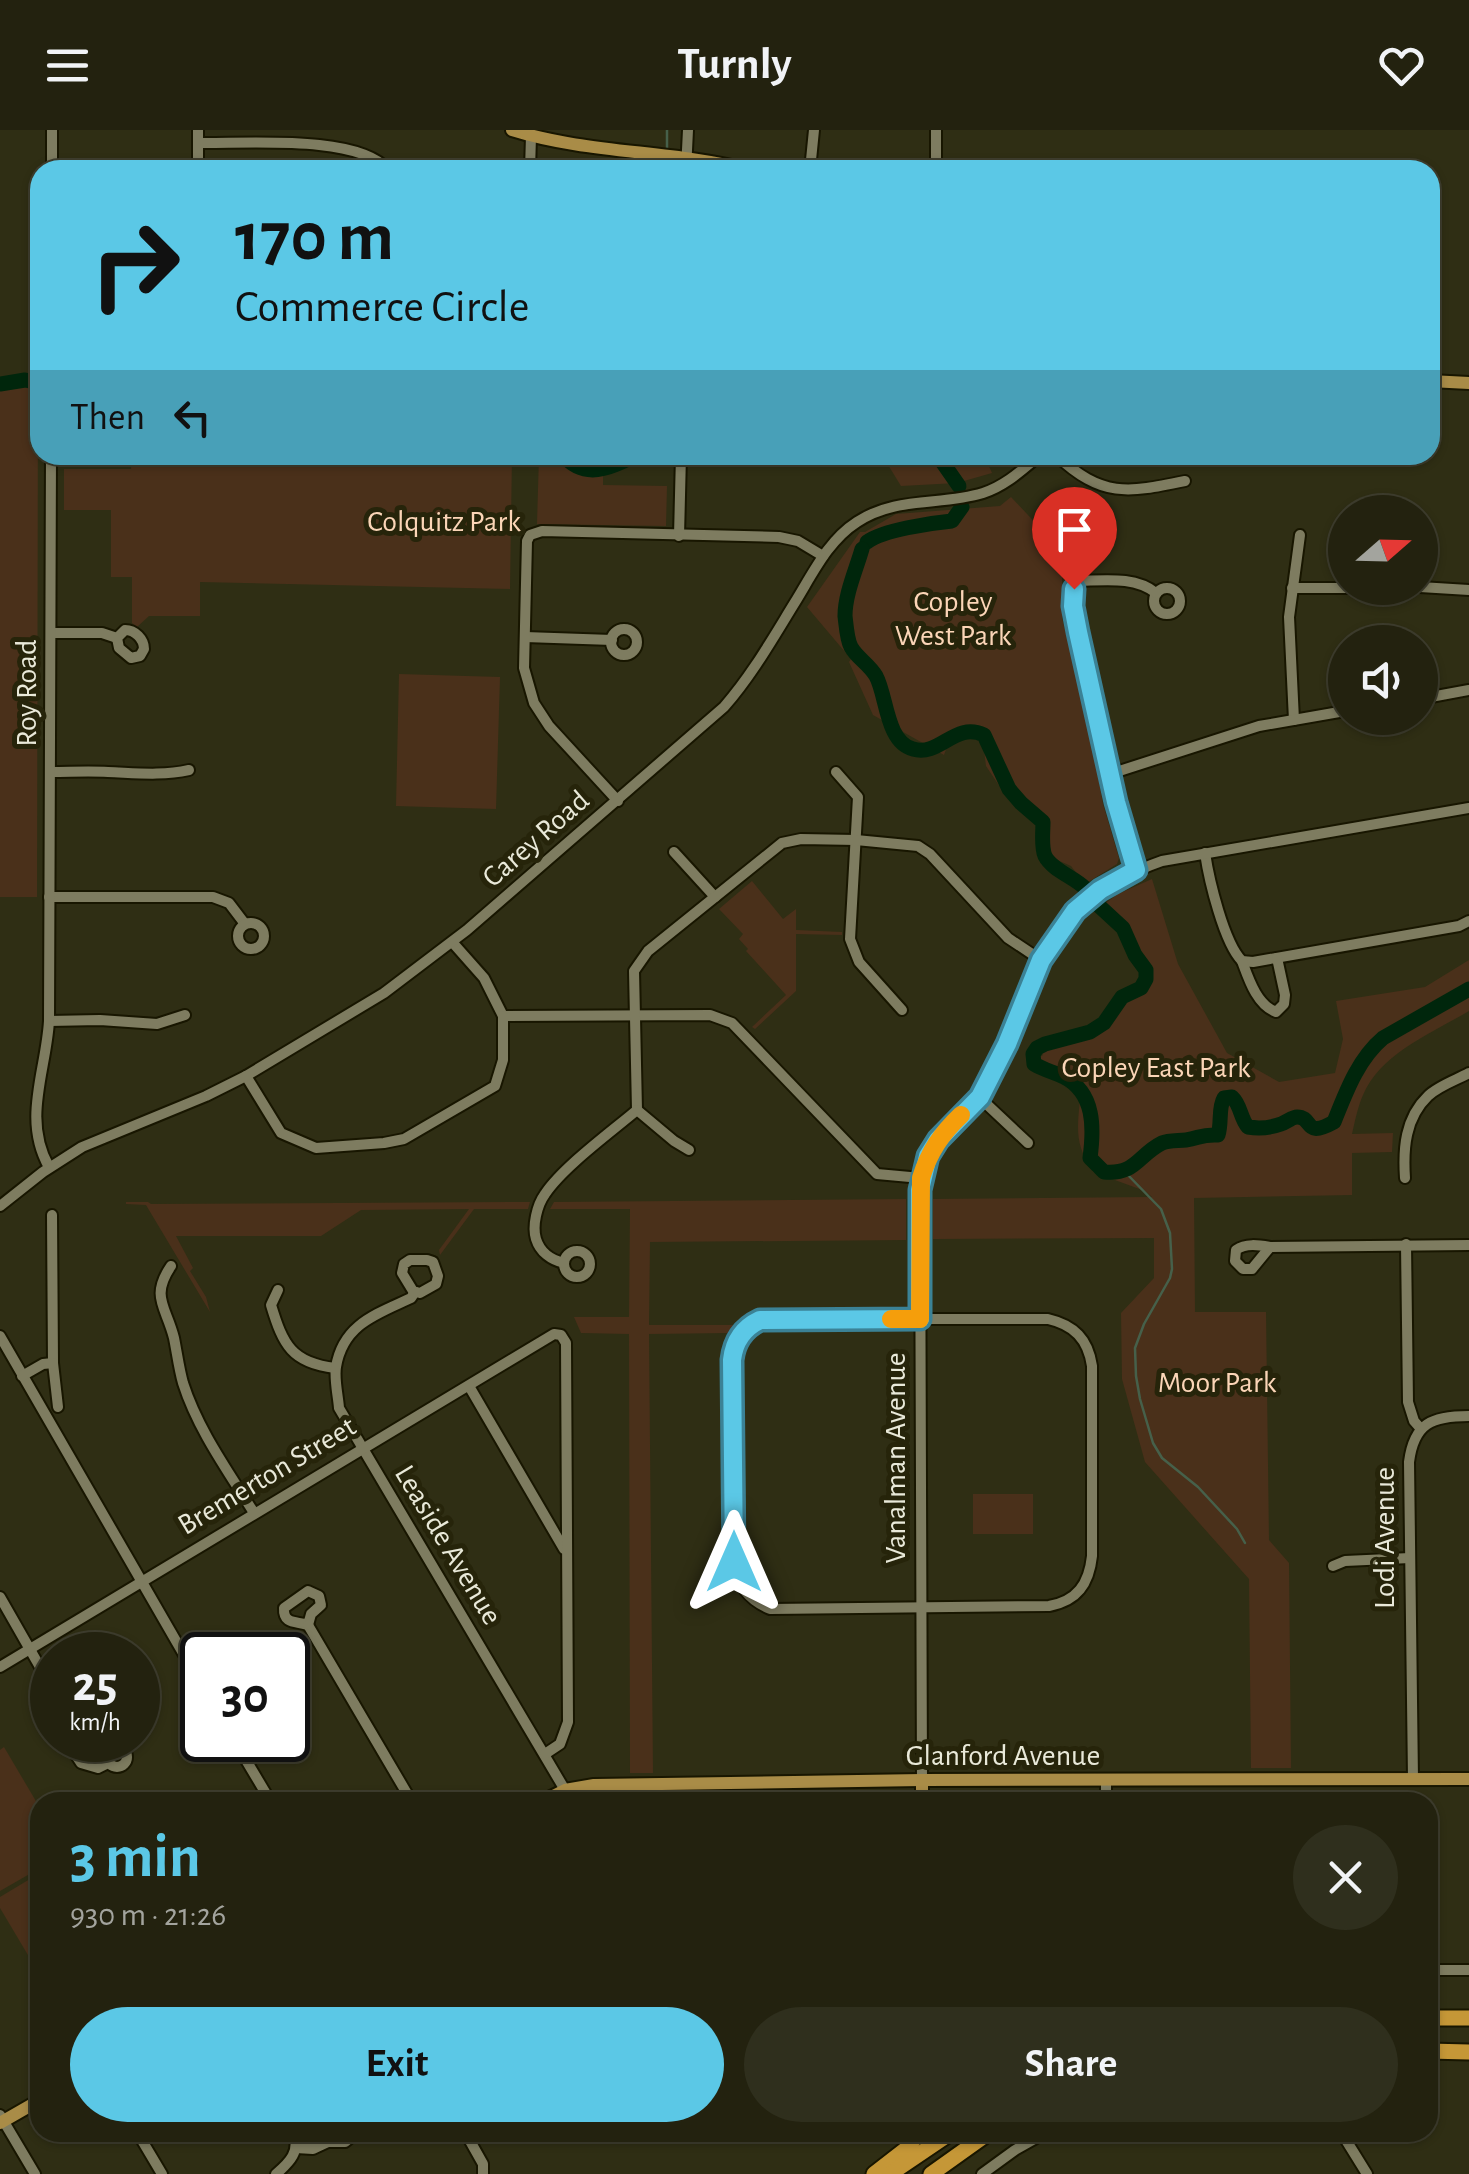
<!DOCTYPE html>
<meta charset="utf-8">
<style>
:root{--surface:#23220f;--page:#2f2f1d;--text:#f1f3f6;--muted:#a3a49e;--line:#403f2f;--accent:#5bc8e6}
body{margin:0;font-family:"Alegreya Sans",sans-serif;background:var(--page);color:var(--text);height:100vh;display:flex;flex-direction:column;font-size:38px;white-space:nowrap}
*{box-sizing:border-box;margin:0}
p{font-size:32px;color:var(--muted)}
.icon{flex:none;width:55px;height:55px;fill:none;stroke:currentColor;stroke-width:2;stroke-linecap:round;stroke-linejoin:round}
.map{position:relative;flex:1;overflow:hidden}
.drawer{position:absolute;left:30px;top:1662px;width:1408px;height:350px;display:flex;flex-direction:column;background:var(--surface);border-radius:30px;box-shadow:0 2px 8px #0004,0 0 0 2px var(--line)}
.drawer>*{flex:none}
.guide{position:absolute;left:30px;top:30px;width:1410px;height:305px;border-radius:30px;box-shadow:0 2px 8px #0004,0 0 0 2px var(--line);background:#5bc8e6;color:#111;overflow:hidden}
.needle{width:65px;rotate:70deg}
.tools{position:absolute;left:1328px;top:365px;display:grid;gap:20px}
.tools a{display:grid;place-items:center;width:110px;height:110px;border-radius:50%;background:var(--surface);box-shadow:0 2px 8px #0004,0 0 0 2px var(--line);font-size:50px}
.speed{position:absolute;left:30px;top:1502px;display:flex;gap:20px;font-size:50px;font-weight:700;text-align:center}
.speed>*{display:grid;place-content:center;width:130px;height:130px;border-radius:50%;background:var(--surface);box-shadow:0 2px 8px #0004,0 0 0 2px var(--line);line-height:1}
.speed small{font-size:25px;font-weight:400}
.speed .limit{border:5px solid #111;border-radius:15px;background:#fff;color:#111}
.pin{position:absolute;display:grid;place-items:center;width:85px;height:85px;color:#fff;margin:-102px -42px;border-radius:50% 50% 50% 0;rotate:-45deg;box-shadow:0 0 10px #0007}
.pin .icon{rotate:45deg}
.me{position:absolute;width:110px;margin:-55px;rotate:0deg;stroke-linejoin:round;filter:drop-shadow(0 0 8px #0008)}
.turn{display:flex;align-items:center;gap:35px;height:210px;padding:0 40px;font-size:45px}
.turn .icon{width:130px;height:130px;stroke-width:2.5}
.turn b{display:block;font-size:70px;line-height:85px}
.then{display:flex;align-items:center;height:95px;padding:0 40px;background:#0003;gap:20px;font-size:38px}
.round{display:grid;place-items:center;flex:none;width:105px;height:105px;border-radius:52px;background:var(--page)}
.overview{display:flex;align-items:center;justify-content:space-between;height:170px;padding:0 40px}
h1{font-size:60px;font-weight:700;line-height:75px;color:var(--accent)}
.action{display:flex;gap:20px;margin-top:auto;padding:20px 40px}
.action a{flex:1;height:115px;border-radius:60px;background:var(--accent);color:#111;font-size:40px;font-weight:700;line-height:115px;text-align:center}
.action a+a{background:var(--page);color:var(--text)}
header{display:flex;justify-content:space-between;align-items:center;height:130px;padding:0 40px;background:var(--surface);font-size:45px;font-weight:700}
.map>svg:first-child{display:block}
.green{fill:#4a301a}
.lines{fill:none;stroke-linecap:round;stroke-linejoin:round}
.stream{stroke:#46604a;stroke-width:2.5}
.river{stroke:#00260c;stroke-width:15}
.minor-casing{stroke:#181600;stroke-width:14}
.major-casing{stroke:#181600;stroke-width:16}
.highway-casing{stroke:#181600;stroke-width:19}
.minor{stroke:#7e7c60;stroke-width:10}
.major{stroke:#a98c47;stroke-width:12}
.highway{stroke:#c59737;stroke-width:15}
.route-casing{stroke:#3b8296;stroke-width:25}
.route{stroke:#5bc8e6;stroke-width:18}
.slow{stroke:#f59e0b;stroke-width:18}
.labels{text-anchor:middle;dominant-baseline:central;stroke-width:10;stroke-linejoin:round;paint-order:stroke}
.park-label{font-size:30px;fill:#fbd5b7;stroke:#26240a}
.street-label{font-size:30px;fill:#e9e9d9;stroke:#26240a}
</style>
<header><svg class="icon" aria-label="menu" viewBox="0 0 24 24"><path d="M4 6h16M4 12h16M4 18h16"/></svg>Turnly<svg class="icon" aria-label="heart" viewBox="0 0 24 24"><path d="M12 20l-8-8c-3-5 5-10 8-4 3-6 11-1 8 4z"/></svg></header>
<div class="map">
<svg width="1469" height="2044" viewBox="0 0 1469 2044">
<rect width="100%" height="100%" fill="#2f2e14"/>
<!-- green -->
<g class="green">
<path d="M21 246 38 257 37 767H0V252Z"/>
<path d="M132 325H512L510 459 200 452V486H149L137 497 132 493V447H111V380H64V339H131Z"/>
<path d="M539 325H603V355L667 356 666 396 537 394Z"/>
<path d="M882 325H984L992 343 957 353 901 356Z"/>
<path d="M1011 367 1044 402H1062V488L1088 590 1103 674 1119 728 1117 734 1085 754 1071 736 1048 726C1042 714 1050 703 1045 692L1025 681 998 654 986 636 984 620 974 604 968 603 949 611 944 625 873 585 849 532 851 529 807 477 860 402H865L896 384 1000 376Z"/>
<path d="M399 544 500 547 496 679 396 676Z"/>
<path d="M1152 749 1178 834 1227 923 1279 952 1335 943 1343 909 1336 871 1425 857 1469 830V881C1432 903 1381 923 1363 965 1358 976 1355 991 1352 1004L1393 1003 1392 1022 1352 1023V1065L1194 1068 1195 1182H1266L1269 1410 1289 1433 1291 1638H1251L1249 1449 1145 1332 1122 1249 1121 1183 1154 1148V1108L933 1109V1069L1152 1067 1145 1061 1093 1042C1075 1014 1077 1001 1080 969 1068 955 1042 946 1039 928L1043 925 1041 919 1057 912 1081 909 1101 900 1115 885 1121 873 1139 861 1143 854 1141 843 1133 829 1127 807 1096 780 1118 764Z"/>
<path d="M752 751 783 789 796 779V800L842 802V805L796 804V861L755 899 752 897 786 865 746 821 748 819 739 809 743 804 719 779Z"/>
<path d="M906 1069V1110L650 1112 649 1195H734L730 1203 649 1204 653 1643H630L629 1204 581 1203 574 1187H629L630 1079H550L554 1072Z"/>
<path d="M126 1072H148L151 1074 530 1072 528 1079H474L440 1125 439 1120 469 1079 361 1080 321 1106H176L193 1138 190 1141 206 1167 210 1182 146 1075 126 1074Z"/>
<rect x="973" y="1364" width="60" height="40"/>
<path d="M4 1617 40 1678V1738L0 1761V1620Z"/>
<path d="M40 1743V1841L38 1842 0 1778V1767Z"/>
</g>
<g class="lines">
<!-- stream -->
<g class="stream">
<path d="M667 0V18"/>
<path d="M670 31V40"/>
<path d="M1124 1041 1161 1079 1170 1103 1172 1139 1170 1148 1144 1194 1135 1218 1136 1246 1140 1269 1153 1313 1162 1328 1198 1357 1237 1399 1245 1413"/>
</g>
<!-- river -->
<g class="river">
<path d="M0 254 25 250 40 253"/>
<path d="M563 325C584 350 610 339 636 325"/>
<path d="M940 325 943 333 959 356"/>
<path d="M867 412C883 400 931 393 952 391L962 377"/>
<path d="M862 419C856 440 845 464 845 486 846 494 847 510 851 517 857 528 869 534 876 546 887 566 886 612 913 619 940 627 955 591 984 605L1009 659 1021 673 1043 692C1043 702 1041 717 1045 726 1052 740 1074 747 1085 758"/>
<path d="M1097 774 1123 798 1135 825 1146 840V849L1141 858 1122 867 1104 893 1090 902 1045 914 1037 918 1033 924 1034 934C1044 940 1054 942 1064 947 1095 963 1094 998 1090 1028L1104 1042C1136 1045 1138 1025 1162 1013 1169 1010 1178 1011 1186 1010 1200 1008 1201 1004 1218 1005 1222 993 1218 978 1224 968L1232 967C1241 975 1240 988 1248 997 1260 999 1270 998 1281 994 1287 992 1292 987 1297 987 1314 987 1303 1009 1334 992 1346 962 1358 929 1383 908L1469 859"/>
</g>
<defs>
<g id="minor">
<path d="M198 13C244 14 358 4 388 40"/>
<path d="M52 40V0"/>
<path d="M198 40V0"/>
<path d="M530 40 531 6"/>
<path d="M686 40 688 0"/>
<path d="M810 40 814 0"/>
<path d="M936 40V0"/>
<path d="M1056 325C1102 368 1127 363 1185 351"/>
<path d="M679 406 681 325"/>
<path d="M1420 457 1469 460"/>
<circle cx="1167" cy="471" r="13"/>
<path d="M1292 458H1348"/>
<circle cx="624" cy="512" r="13"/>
<path d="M125 500C135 500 144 509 144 519L140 526 131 528 119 518 117 508Z"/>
<path d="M52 503H102L117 508"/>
<path d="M525 507 612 510"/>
<path d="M1420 569 1469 560"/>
<path d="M1294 590 1289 487 1300 405"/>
<path d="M51 642C70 642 89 641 108 642 136 643 162 646 189 640"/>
<path d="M836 642 858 667 850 809 859 832 902 880"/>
<path d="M1110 644 1259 596 1345 581"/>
<path d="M618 671 549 596 534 573 524 538 527 411 530 405 542 401 779 407 798 411 823 426"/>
<path d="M674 722 715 767"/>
<path d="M1205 723C1209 750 1224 813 1242 831L1253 832 1459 796 1469 791"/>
<path d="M1136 740 1116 672 1078 502 1073 476 1074 451C1101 451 1134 445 1156 463"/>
<path d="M49 767H213L229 773 245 794"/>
<circle cx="251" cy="806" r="13"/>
<path d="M453 813 484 848 503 886 710 885 732 893 877 1044 921 1048"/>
<path d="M1242 831C1249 850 1257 875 1276 882L1284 874 1285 865 1277 828"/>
<path d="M49 891 100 890 157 894 185 885"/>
<path d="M246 946 281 1003 316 1018 384 1013 404 1009 495 956 503 930V886"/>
<path d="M979 967 1028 1013"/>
<path d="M637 980 634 841 648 821 782 713 801 709 856 710 918 716 930 724 1008 808 1041 830"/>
<path d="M637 980 674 1011 689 1020"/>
<path d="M49 1037C22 989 46 942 49 891L51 325"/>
<path d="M1405 1048C1403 1019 1405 988 1428 966 1438 956 1456 950 1469 943"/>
<path d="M0 1076 43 1042 82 1017 206 966 246 946 384 863 467 800 724 577C753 544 774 506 797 469 814 441 829 410 857 392 896 366 941 376 983 363 1005 356 1022 340 1040 325"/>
<path d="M52 1085 53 1233 58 1277"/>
<path d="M1406 1114 1408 1272 1414 1291 1421 1299"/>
<path d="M1270 1117 1252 1139H1243L1235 1131 1236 1120C1246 1113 1258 1115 1270 1117L1469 1115"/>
<circle cx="577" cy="1134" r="13"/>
<path d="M410 1130H427L433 1132 438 1146 436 1154 420 1163 413 1161 402 1143 404 1134Z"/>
<path d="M564 1133C551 1130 540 1122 536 1109 532 1096 537 1075 545 1064 563 1037 611 1002 637 980"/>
<path d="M171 1136C150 1167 166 1176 174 1208 177 1223 179 1239 183 1253 198 1300 228 1341 254 1383"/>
<path d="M278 1160 271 1175C283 1215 292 1233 335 1238"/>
<path d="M415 1162 411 1168C377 1184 343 1194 336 1237 334 1249 338 1265 339 1278L565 1660"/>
<path d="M778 1189H1048C1074 1195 1088 1209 1092 1236V1426C1089 1454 1077 1471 1049 1476L770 1479C749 1470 737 1456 734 1432L732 1230C736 1200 750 1191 778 1189Z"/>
<path d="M0 1206 202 1556"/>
<path d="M22 1246 43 1234 53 1233"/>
<path d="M469 1256 564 1419"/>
<path d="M1333 1436 1345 1431 1410 1428"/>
<path d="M308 1461 319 1466 321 1475 311 1484 308 1495C297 1491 283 1495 284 1478Z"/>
<path d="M0 1467 52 1558"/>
<path d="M308 1495 412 1672"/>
<path d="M0 1537 554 1204 561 1205 566 1213 568 1592 560 1614 545 1624"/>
<path d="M66 1610 81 1633 98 1638 108 1633"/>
<path d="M234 1610 271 1672"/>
<circle cx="117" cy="1627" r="10"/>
<path d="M1413 1649 1409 1332C1414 1293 1432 1286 1469 1286"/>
<path d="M922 1650 920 1060C923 1030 938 1008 959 987 966 980 975 973 981 965 1008 924 1018 874 1041 831 1068 778 1108 750 1162 731L1469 678"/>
<path d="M1106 1672V1651"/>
<path d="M1428 1840H1469"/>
<path d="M0 1985 35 2044"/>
<path d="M137 2002 162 2044"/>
<path d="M465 2002 483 2034V2044"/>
<path d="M1341 2002 1367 2044"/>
<path d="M296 2018 313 2019 328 2012H345L350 2008 351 2002"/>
<path d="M276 2044C290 2032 300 2022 294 2002"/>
<path d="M982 2044 1015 2020 1047 2002"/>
</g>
<g id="major">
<path d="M512 0C589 24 671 20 749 40"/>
<path d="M1430 251 1469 253"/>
<path d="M541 1672 565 1660 594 1655 922 1650 1469 1649"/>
<path d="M922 1672V1650"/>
<path d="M0 1993 40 1970"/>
</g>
<g id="highway">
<path d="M1428 1888H1469"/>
<path d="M1428 1921 1469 1922"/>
<path d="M874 2044 910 2016 918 2002"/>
<path d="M890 2044 952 2002"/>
<path d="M931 2044 990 2002"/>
</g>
</defs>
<!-- minor casing -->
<use href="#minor" class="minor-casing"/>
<!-- major casing -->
<use href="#major" class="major-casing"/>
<!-- highway casing -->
<use href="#highway" class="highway-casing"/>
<!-- minor -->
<use href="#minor" class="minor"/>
<!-- major -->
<use href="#major" class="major"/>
<!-- highway -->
<use href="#highway" class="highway"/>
</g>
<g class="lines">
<defs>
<path id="route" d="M734 1432 732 1230C734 1212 743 1198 760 1190L920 1189V1060L928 1026 938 1010 980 967 1007 914 1041 830 1075 781 1100 760 1136 740 1116 672 1078 502 1073 476 1074 459"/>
</defs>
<!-- route casing -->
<use href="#route" class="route-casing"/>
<!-- route -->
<use href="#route" class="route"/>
<!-- slow -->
<path class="slow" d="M891 1189H920L921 1048C929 1022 941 1004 961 985"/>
</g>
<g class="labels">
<!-- park labels -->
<g class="park-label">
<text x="444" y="392">Colquitz Park</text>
<text x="953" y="472">Copley<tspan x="953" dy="34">West Park</tspan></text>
<text x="1156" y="938">Copley East Park</text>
<text x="1217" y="1253">Moor Park</text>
</g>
<!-- street labels -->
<g class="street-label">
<text transform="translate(27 563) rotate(-90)">Roy Road</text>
<text transform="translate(536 709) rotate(-41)">Carey Road</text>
<text transform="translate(896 1328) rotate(-90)">Vanalman Avenue</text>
<text transform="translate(267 1346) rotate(-31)">Bremerton Street</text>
<text transform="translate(1385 1408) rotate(-90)">Lodi Avenue</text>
<text transform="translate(448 1415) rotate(59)">Leaside Avenue</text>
<text x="1003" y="1626">Glanford Avenue</text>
</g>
</g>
</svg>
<div class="tools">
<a><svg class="needle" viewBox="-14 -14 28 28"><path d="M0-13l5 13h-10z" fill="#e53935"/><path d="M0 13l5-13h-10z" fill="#a3a49e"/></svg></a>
<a><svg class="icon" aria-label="sound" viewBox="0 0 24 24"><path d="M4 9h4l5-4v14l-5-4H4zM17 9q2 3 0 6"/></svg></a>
</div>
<div class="speed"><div>25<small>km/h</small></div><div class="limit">30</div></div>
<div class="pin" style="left:1074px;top:459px;background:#d93025"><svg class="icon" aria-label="arrive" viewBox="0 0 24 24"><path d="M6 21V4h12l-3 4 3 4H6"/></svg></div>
<svg class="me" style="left:734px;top:1432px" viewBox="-20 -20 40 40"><path d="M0-17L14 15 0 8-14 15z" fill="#5bc8e6" stroke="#fff" stroke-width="4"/></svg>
<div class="guide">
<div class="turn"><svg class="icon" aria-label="right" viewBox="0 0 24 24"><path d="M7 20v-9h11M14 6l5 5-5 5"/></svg><div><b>170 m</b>Commerce Circle</div></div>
<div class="then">Then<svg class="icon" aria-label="left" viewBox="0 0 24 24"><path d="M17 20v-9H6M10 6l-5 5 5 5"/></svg></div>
</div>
<section class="drawer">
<div class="overview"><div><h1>3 min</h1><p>930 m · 21:26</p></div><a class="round"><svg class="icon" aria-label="close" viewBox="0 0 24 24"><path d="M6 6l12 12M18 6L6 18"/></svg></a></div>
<div class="action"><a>Exit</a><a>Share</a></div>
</section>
</div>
